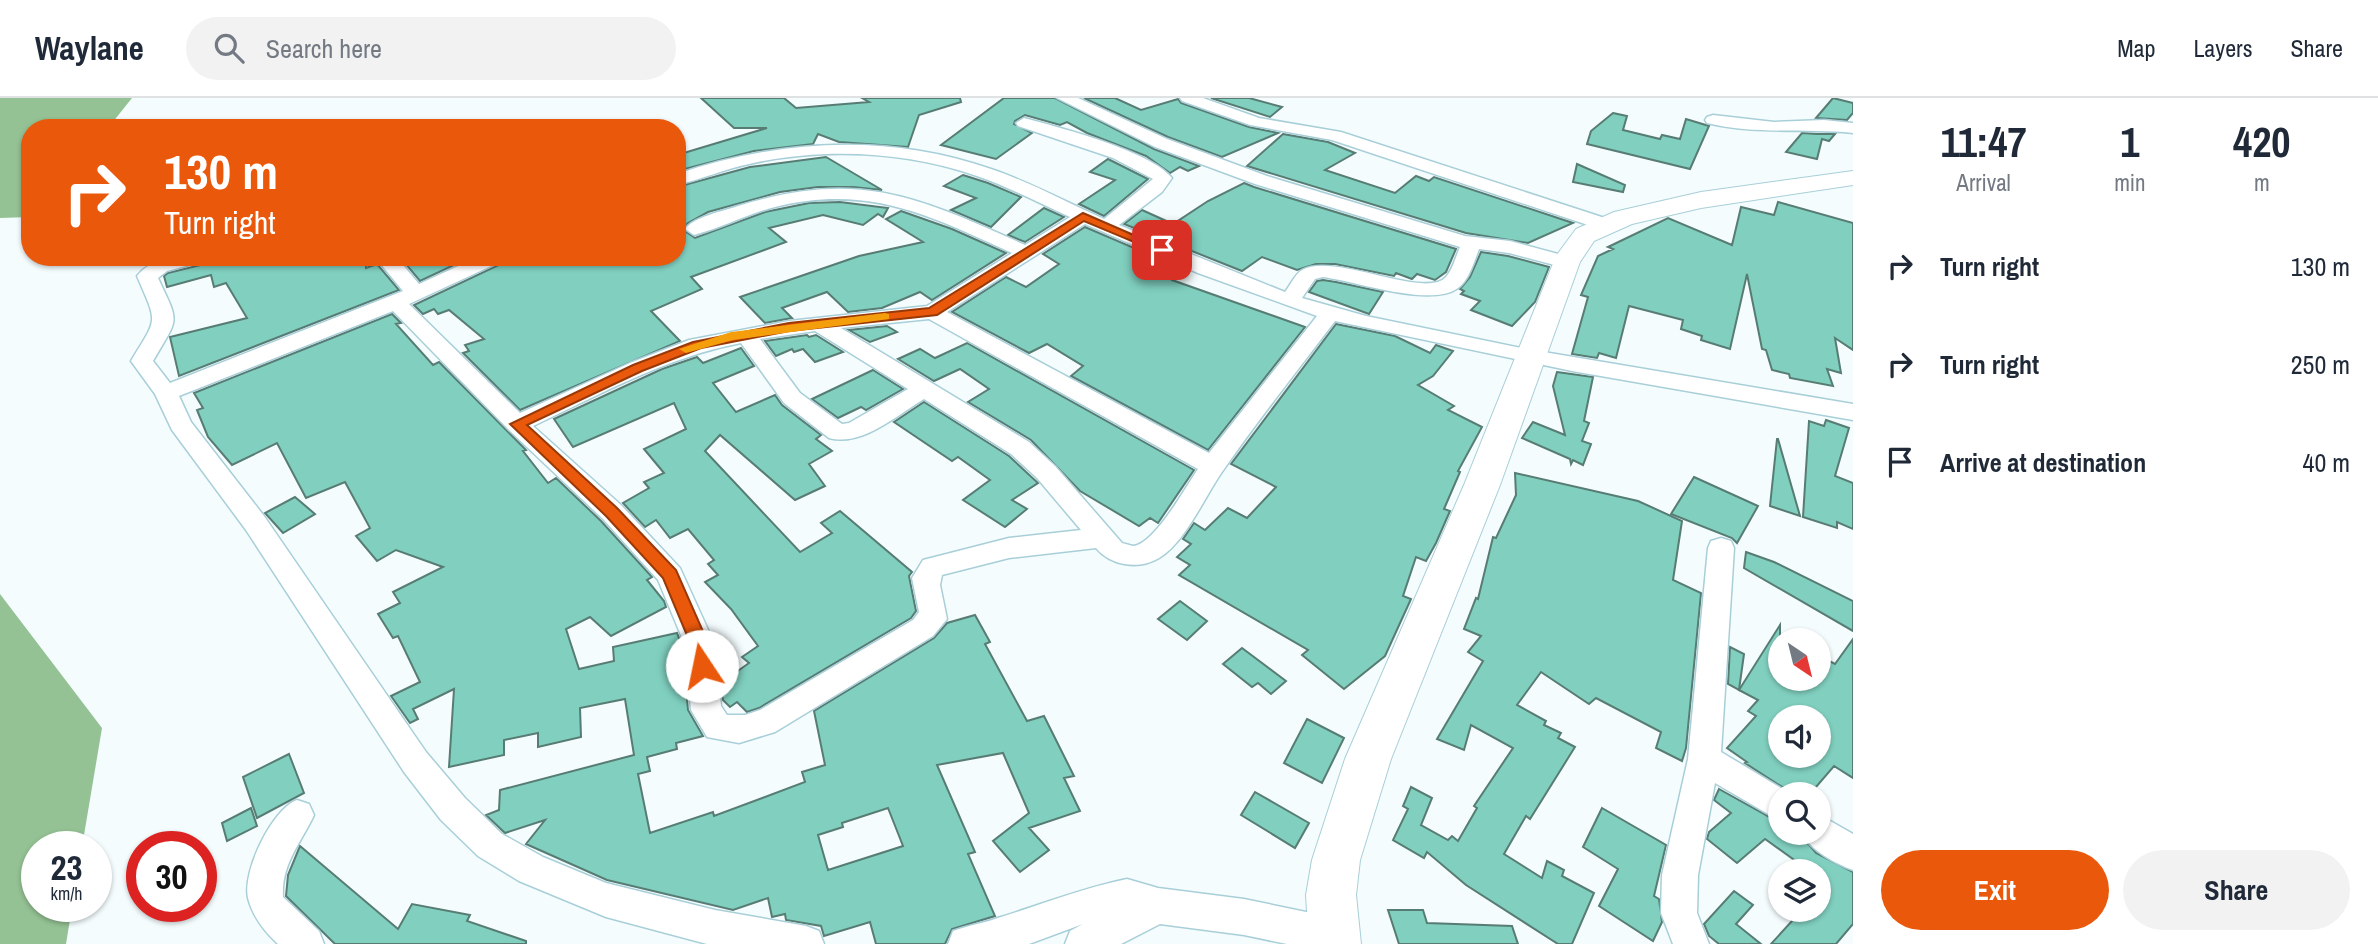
<!DOCTYPE html>
<style>
:root{--surface:#fff;--page:#f2f2f3;--text:#1f2937;--muted:#747a83;--line:#e0e1e3;--accent:#ea580c}
body{margin:0;font-family:"Archivo Narrow",sans-serif;background:var(--page);color:var(--text);height:100vh;display:flex;flex-direction:column;font-size:26px;white-space:nowrap}
*{box-sizing:border-box;margin:0}
p{font-size:23px;color:var(--muted)}
.icon{flex:none;width:38px;height:38px;fill:none;stroke:currentColor;stroke-width:2;stroke-linecap:round;stroke-linejoin:round}
.map{position:relative;flex:1;overflow:hidden}
.panel{display:flex;flex-direction:column;background:var(--surface);width:525px}
.panel>*{flex:none}
.hud{position:absolute;left:21px;top:21px;width:665px;height:147px;border-radius:28px;box-shadow:0 2px 5px #0004;background:#ea580c;color:#fff;overflow:hidden}
.needle{width:46px;rotate:145deg}
.buttons{position:absolute;left:1768px;top:530px;display:grid;gap:14px}
.buttons a{display:grid;place-items:center;width:63px;height:63px;border-radius:50%;background:var(--surface);box-shadow:0 2px 5px #0004;font-size:35px}
.speed{position:absolute;left:21px;top:733px;display:flex;gap:14px;font-size:35px;font-weight:700;text-align:center}
.speed>*{display:grid;place-content:center;width:91px;height:91px;border-radius:50%;background:var(--surface);box-shadow:0 2px 5px #0004;line-height:1}
.speed small{font-size:18px;font-weight:400}
.speed .limit{border:10px solid #d22;background:#fff;color:#111}
.pin{position:absolute;display:grid;place-items:center;width:60px;height:60px;color:#fff;margin:-30px;border-radius:14px;box-shadow:0 4px 10px #0006}
.me{position:absolute;width:77px;margin:-38px;rotate:349deg;stroke-linejoin:round;filter:drop-shadow(0 0 5px #0008)}
.turn{display:flex;align-items:center;gap:24px;height:147px;padding:0 28px;font-size:32px}
.turn .icon{width:91px;height:91px;stroke-width:2.5}
.turn b{display:block;font-size:49px;line-height:60px}
.eta{display:flex;justify-content:space-evenly;align-items:center;height:119px;text-align:center}
.eta b{font-size:42px;font-weight:700;line-height:49px}
.action{display:flex;gap:14px;margin-top:auto;padding:14px 28px}
.action a{flex:1;height:80px;border-radius:42px;background:var(--accent);color:#fff;font-size:28px;font-weight:700;line-height:80px;text-align:center}
.action a+a{background:var(--page);color:var(--text)}
ul{padding:0;list-style:none}
li{display:flex;align-items:center;gap:21px;height:98px;padding:0 28px}
li div{flex:1}
li b{display:block;font-size:26px}
li em{font-style:normal}
header{display:flex;align-items:center;gap:42px;box-sizing:border-box;height:98px;padding:0 35px;background:var(--surface);border-bottom:2px solid var(--line)}
header strong{font-size:33px}
nav{display:flex;gap:38px;margin-inline-start:auto;font-size:24px}
.search{width:490px;height:63px;background:var(--page);display:flex;align-items:center;gap:18px;box-sizing:border-box;padding:0 24px;border-radius:38px;color:var(--muted);font-size:26px}
main{display:flex;flex:1;min-height:0}
.map>svg:first-child{display:block}
.forest{fill:#94c294}
.building{fill:#80cfbf;stroke:#577c74;stroke-width:2;fill-rule:evenodd}
.lines{fill:none;stroke-linecap:round;stroke-linejoin:round}
.street-casing{stroke:#a8cfd8;stroke-width:3}
.secondary-casing{stroke:#a8cfd8;stroke-width:2}
.street{fill:#fff;fill-rule:evenodd}
.secondary{fill:#fff;fill-rule:evenodd}
.route{fill:#ea580c;stroke:#983908;stroke-width:2}
.slow{fill:#f59e0b}
</style>
<header>
<strong>Waylane</strong>
<div class="search"><svg class="icon" aria-label="search" viewBox="0 0 24 24"><circle cx="10" cy="10" r="6"/><path d="M15 15l6 6"/></svg>Search here</div>
<nav><a>Map</a><a>Layers</a><a>Share</a></nav>
</header>
<main>
<div class="map">
<svg width="1853" height="846" viewBox="0 0 1853 846">
<rect width="100%" height="100%" fill="#f4fcfe"/>
<!-- forest -->
<g class="forest">
<path d="M0 0H132L108 30H30V119L0 120Z"/>
<path d="M0 496 102 630 82 749H37V808L72 809 66 846H0Z"/>
</g>
<!-- building -->
<g class="building">
<path d="M701 0H784L796 10 869 4 862 0H960L961 4 919 17 908 49 839 44 818 36 813 46 754 53 677 73V57L767 30H734Z"/>
<path d="M1004 0H1055L1154 51 1199 68 1188 73 1180 69 1170 75 1146 58 1087 35 1067 24 1060 27 1025 17 1015 23 1014 26 1032 35 996 61 941 47Z"/>
<path d="M1084 0H1115L1141 12 1178 1 1181 5 1249 29 1278 35 1222 59 1168 39Z"/>
<path d="M1211 0H1249L1282 9 1270 19Z"/>
<path d="M1833 0 1853 5V15L1847 22 1816 20Z"/>
<path d="M1613 15 1627 18 1623 32 1660 41 1662 37 1680 41 1686 21 1709 28 1690 71 1587 46 1591 33Z"/>
<path d="M1802 35 1817 36H1835L1829 43 1822 41 1817 61 1786 54Z"/>
<path d="M1283 36 1328 44 1355 55 1325 72 1395 95 1416 78 1429 83 1434 79 1573 125 1528 145 1466 135 1247 68Z"/>
<path d="M826 59 882 92 853 89H818L780 94 708 114 688 125 682 131 695 140 765 114 809 105 840 104 888 110 883 119 878 116 863 127 823 117 769 130 786 144 691 179 702 191 651 213 680 243 520 312 463 255 469 253 465 247 484 241 449 212 438 216 434 211 423 216 414 207 503 165 507 159H677V89L750 69Z"/>
<path d="M1108 61 1148 81 1104 118 1079 106 1115 82 1090 74Z"/>
<path d="M1577 66 1625 87 1623 94 1573 84Z"/>
<path d="M963 77 988 85 1021 99 991 129 951 112 976 100 944 88Z"/>
<path d="M1244 85 1254 89 1456 151 1446 174 1435 182 1417 176 1412 181 1396 175 1394 178 1335 166H1316L1297 172 1262 159 1242 173 1124 126 1142 112 1173 126 1208 103Z"/>
<path d="M1778 104 1853 125V252L1835 240 1841 275 1827 271 1833 288 1790 280 1789 276 1772 272 1766 252 1762 251 1747 176 1730 251 1701 242 1702 238 1681 231 1683 222 1629 208 1616 260 1599 255 1597 260 1572 256 1588 199 1581 197 1598 158 1613 151 1608 149 1668 120 1732 147 1741 109 1774 117Z"/>
<path d="M1044 110 1064 119 1025 144 1008 137Z"/>
<path d="M901 113 952 131 1006 155 932 202 920 194 882 210 848 214 827 194 782 210 792 220 765 225 740 199 859 158 923 144 886 121Z"/>
<path d="M1085 129 1176 168 1172 182 1305 229 1208 352 1071 278 1083 268 1047 246 1029 255 952 214 1006 179 1026 189 1059 166 1043 156Z"/>
<path d="M1481 154 1508 158 1549 169 1535 204 1512 228 1471 212 1480 203 1461 196 1464 193 1460 191 1470 179Z"/>
<path d="M209 159H365L366 170 377 166 399 192 179 278 170 239 247 220 226 185 214 189 211 177 167 189 164 178 168 175 205 166Z"/>
<path d="M400 159H471L420 183Z"/>
<path d="M1323 182 1336 184 1383 194 1369 216 1309 194 1317 183Z"/>
<path d="M392 216 401 225 396 226 433 267 439 264 526 352 523 353 548 385 556 380 601 423 652 479 647 482 664 503 666 509 611 538 590 519 566 531 579 571 614 563 613 549 677 535 682 548 688 612 703 638 676 645 677 651 647 659 650 673 638 676 650 735 713 714 714 718 805 684 802 674 825 667 814 613 934 540 947 525 975 517 990 544 985 546 1027 623 1044 618 1074 678 1064 680 1080 713 1029 730 1049 752 1020 774 993 743 1029 715 1003 655 937 667 975 754 968 756 995 818 952 831 945 846H876L870 824 824 838 821 828 786 822 785 816 772 819 768 800 733 812 607 782 526 746 545 722 505 735 486 717 499 712 500 692 634 657 625 601 580 610 581 639 538 649V635L504 642V657L449 669 454 591 413 611 418 621 410 625 391 598 420 584 398 538 393 540 378 516 400 505 393 494 443 469 396 452 377 463 356 438 370 430 345 384 306 400 277 345 232 367 208 339 197 312 203 310 194 295ZM888 710 903 748 828 772 818 737 843 729 842 725Z"/>
<path d="M1336 226 1395 238 1430 255 1436 247 1453 253 1433 278 1418 287 1454 308 1448 312 1482 329 1458 373 1460 374 1444 411 1450 413 1436 445 1426 463 1416 459 1403 498 1411 501 1385 558 1344 591 1302 557 1308 552 1179 477 1190 467 1177 459 1191 446 1183 441 1194 425 1205 432 1228 410 1247 420 1276 389 1231 366Z"/>
<path d="M887 228 897 234 870 244 849 232Z"/>
<path d="M807 237 809 239 816 237 843 254 815 264 803 251 794 254 792 251 776 258 765 243Z"/>
<path d="M967 245 1194 372 1158 425 1150 420 1139 428 1080 393 1031 342 968 304 989 291 960 271 934 283 898 261 920 251 935 260Z"/>
<path d="M741 250 754 268 713 285 736 314 775 297 782 307 821 337 816 341 832 353 809 366 825 388 795 402 720 337 705 353 800 454 832 435 821 425 840 413 912 474 909 478 916 513 911 520 759 610 747 614 737 604 730 609 723 602 721 585 749 565 742 559 758 548 731 511 705 484 718 477 708 466 714 462 688 431 670 440 656 422 645 429 623 405 649 390 644 384 664 375 644 351 686 331 674 305 573 349 554 321 662 271 697 259 703 265Z"/>
<path d="M873 272 903 291 866 312 861 309 838 320 812 301Z"/>
<path d="M1557 274 1593 279 1584 323 1589 325 1582 343 1591 346 1583 367 1573 362 1571 366 1570 361 1522 340 1533 324 1565 337 1553 288Z"/>
<path d="M924 304 1009 358 1038 385 1012 402 1027 411 1005 429 963 402 990 382 958 359 952 363 894 324Z"/>
<path d="M1826 322 1849 330 1835 378 1853 385V431L1837 424V430L1803 419 1809 323 1824 328Z"/>
<path d="M1777 341H1778L1800 418 1770 408Z"/>
<path d="M1515 375 1638 403 1682 423 1673 482 1701 495 1686 650 1682 663 1656 650 1661 634 1596 600 1589 606 1541 574 1517 607 1546 623 1544 627 1561 635 1558 640 1575 649 1530 721 1526 718 1504 756 1542 780 1547 763 1564 772 1562 778 1594 795 1572 846H1558L1466 787 1427 754 1424 760 1393 742 1408 711 1403 708 1411 689 1432 700 1421 727 1448 742 1452 738 1458 743 1477 710 1474 708 1513 650 1471 627 1464 652 1437 641 1483 563 1468 554 1481 538 1464 531 1476 500 1478 501 1493 439 1496 440 1516 397Z"/>
<path d="M1694 379 1758 408 1737 445 1732 440 1671 416Z"/>
<path d="M295 399 315 416 283 435 265 415Z"/>
<path d="M1746 454 1774 464 1853 503V533L1744 470Z"/>
<path d="M1180 503 1207 523 1187 542 1158 521Z"/>
<path d="M1780 527V581H1818V557L1835 566 1853 541V680L1834 668 1810 696H1793L1745 665 1747 664 1727 650 1756 618 1748 613 1758 602 1739 592ZM1780 620H1818V658H1780Z"/>
<path d="M1730 549 1744 556 1739 592 1728 586Z"/>
<path d="M1242 550 1286 583 1271 596 1258 585 1252 589 1223 566Z"/>
<path d="M1307 621 1344 640 1322 685 1284 665Z"/>
<path d="M289 656 304 695 257 720 243 679Z"/>
<path d="M1719 691 1780 725V735H1799L1816 755 1853 774V826L1836 846H1771L1802 812H1818V774H1811L1765 741 1737 765 1707 741 1709 734 1731 715 1714 702Z"/>
<path d="M1255 694 1309 725 1295 750 1241 717Z"/>
<path d="M251 710 257 728 227 743 222 725Z"/>
<path d="M1602 710 1666 747 1654 798 1659 801 1662 824 1653 843 1599 808 1618 771 1583 749Z"/>
<path d="M300 748 398 831 412 806 470 817 467 823 526 843V846H335L286 798 288 777Z"/>
<path d="M1734 793 1753 807 1736 826 1761 846H1719L1709 838 1704 826Z"/>
<path d="M1388 812H1423L1427 825 1512 828 1518 846H1399Z"/>
</g>
<g class="lines">
<defs>
<g id="street">
<path d="M1057 0H1078L1167 41 1267 78 1465 138 1510 143 1573 160 1576 164 1573 168 1566 170 1509 155 1479 151C1474 164 1469 182 1458 190 1431 210 1355 183 1323 179L1315 181 1302 200 1366 218 1526 251 1853 306V322L1572 273 1335 223C1297 273 1258 322 1222 374 1205 398 1185 445 1159 460 1139 472 1111 468 1096 450L1009 460 942 477 940 487 947 521 933 538 775 634 739 645 707 639 691 612 685 547 658 482 603 421 509 332 393 213 179 298 191 324 264 418 426 654 465 700 502 736 543 759 606 785 715 812 806 828 819 833 824 846H707L606 819 519 783 478 758 441 722 404 674 246 432 172 332 155 296 131 263C158 218 158 227 137 178 153 157 183 159 207 159L204 163 167 173 158 180C180 227 179 218 153 263L170 285 403 193 375 159H396L419 186 478 159H505L502 163 409 206 520 315 630 265 689 242 789 223 927 208 1012 155C928 117 869 86 775 109 747 116 722 130 694 137L685 131C694 119 723 113 738 108 858 71 916 98 1025 147L1070 119C1039 105 1009 89 977 78 905 53 823 49 749 66 725 71 702 81 677 87V76C780 41 888 35 991 71 1030 84 1066 104 1104 121L1153 81 1113 60 1018 28 1016 25 1024 20C1058 29 1151 53 1172 80L1162 94 1119 127 1285 194C1290 188 1295 176 1302 172 1334 154 1425 202 1446 179 1453 171 1456 158 1460 149L1255 86 1155 49ZM1085 126 1198 175 1317 218 1209 355 947 214ZM929 221 1198 371C1187 387 1154 447 1133 448 1132 448 1123 445 1122 445L1055 368 1029 344 841 230ZM815 233 908 291 849 325 842 326 800 295 760 241ZM741 245 784 305 829 340C862 349 897 317 924 301L1011 356 1037 380 1081 432 1009 440 923 462 912 480 919 514 913 522 760 612 745 617H727L721 608 715 547 680 470 621 407 533 328C601 296 667 259 741 245Z"/>
<path d="M1180 0H1203L1259 20 1341 34 1614 123 1616 127 1607 133 1600 131 1332 42 1250 27 1182 3Z"/>
<path d="M1713 17 1774 24 1824 22 1853 25V35C1805 30 1755 37 1707 25L1705 22 1707 19Z"/>
<path d="M1721 440 1731 443 1734 450 1721 654 1791 696H1780V723L1715 685 1698 777 1697 815 1709 846H1673L1661 815 1662 777 1688 661 1708 450 1711 443Z"/>
<path d="M297 702 309 706 314 717C301 745 281 766 283 799L319 833 324 846H278C264 833 253 819 248 800 242 774 272 711 297 702Z"/>
<path d="M1818 716 1853 736V772C1836 766 1810 752 1802 735H1818Z"/>
<path d="M1127 781 1158 790 1244 801 1335 820 1348 825 1353 838 1350 846H1287L1244 837 1160 826 1121 846H1065L1070 833 1083 826 1029 846H948L953 833C969 827 985 825 1001 819 1043 806 1083 790 1127 781Z"/>
</g>
<path id="secondary" d="M1853 73V87L1701 110 1632 126 1594 143 1580 164 1500 387 1391 661 1360 762 1356 797 1361 846H1309L1306 797 1312 762 1345 661 1464 387 1556 158 1576 131 1614 114 1701 94Z"/>
</defs>
<!-- street casing -->
<use href="#street" class="street-casing"/>
<!-- secondary casing -->
<use href="#secondary" class="secondary-casing"/>
<!-- street -->
<use href="#street" class="street"/>
<!-- secondary -->
<use href="#secondary" class="secondary"/>
</g>
<!-- route -->
<path class="route" d="M1083 115 1168 152 1158 154 1084 123 937 217 789 233 701 250 642 273 527 327 617 410 676 472 709 547 711 568 708 573 702 575 695 573 691 547 663 480 606 418 510 326 633 267 693 244 789 225 929 210Z"/>
<!-- slow -->
<path class="slow" d="M885 215 889 216V221L733 242 686 255 679 251 731 234Z"/>
</svg>
<div class="buttons">
<a><svg class="needle" viewBox="-14 -14 28 28"><path d="M0-13l5 13h-10z" fill="#e53935"/><path d="M0 13l5-13h-10z" fill="#747a83"/></svg></a>
<a><svg class="icon" aria-label="sound" viewBox="0 0 24 24"><path d="M4 9h4l5-4v14l-5-4H4zM17 9q2 3 0 6"/></svg></a>
<a><svg class="icon" aria-label="search" viewBox="0 0 24 24"><circle cx="10" cy="10" r="6"/><path d="M15 15l6 6"/></svg></a>
<a><svg class="icon" aria-label="layers" viewBox="0 0 24 24"><path d="M12 4l9 5-9 5-9-5zM3 14l9 5 9-5"/></svg></a>
</div>
<div class="speed"><div>23<small>km/h</small></div><div class="limit">30</div></div>
<div class="pin" style="left:1162px;top:152px;background:#d93025"><svg class="icon" aria-label="arrive" viewBox="0 0 24 24"><path d="M6 21V4h12l-3 4 3 4H6"/></svg></div>
<svg class="me" style="left:702px;top:568px" viewBox="-20 -20 40 40"><circle r="19" fill="#fff"/><path d="M0-13L10 11 0 6-10 11z" fill="#ea580c"/></svg>
<div class="hud">
<div class="turn"><svg class="icon" aria-label="right" viewBox="0 0 24 24"><path d="M7 20v-9h11M14 6l5 5-5 5"/></svg><div><b>130 m</b>Turn right</div></div>
</div>
</div>
<section class="panel">
<div class="eta">
<div><b>11:47</b><p>Arrival</p></div>
<div><b>1</b><p>min</p></div>
<div><b>420</b><p>m</p></div>
</div>
<ul>
<li><svg class="icon" aria-label="right" viewBox="0 0 24 24"><path d="M7 20v-9h11M14 6l5 5-5 5"/></svg><div><b>Turn right</b></div><em>130 m</em></li>
<li><svg class="icon" aria-label="right" viewBox="0 0 24 24"><path d="M7 20v-9h11M14 6l5 5-5 5"/></svg><div><b>Turn right</b></div><em>250 m</em></li>
<li><svg class="icon" aria-label="arrive" viewBox="0 0 24 24"><path d="M6 21V4h12l-3 4 3 4H6"/></svg><div><b>Arrive at destination</b></div><em>40 m</em></li>
</ul>
<div class="action"><a>Exit</a><a>Share</a></div>
</section>
</main>
